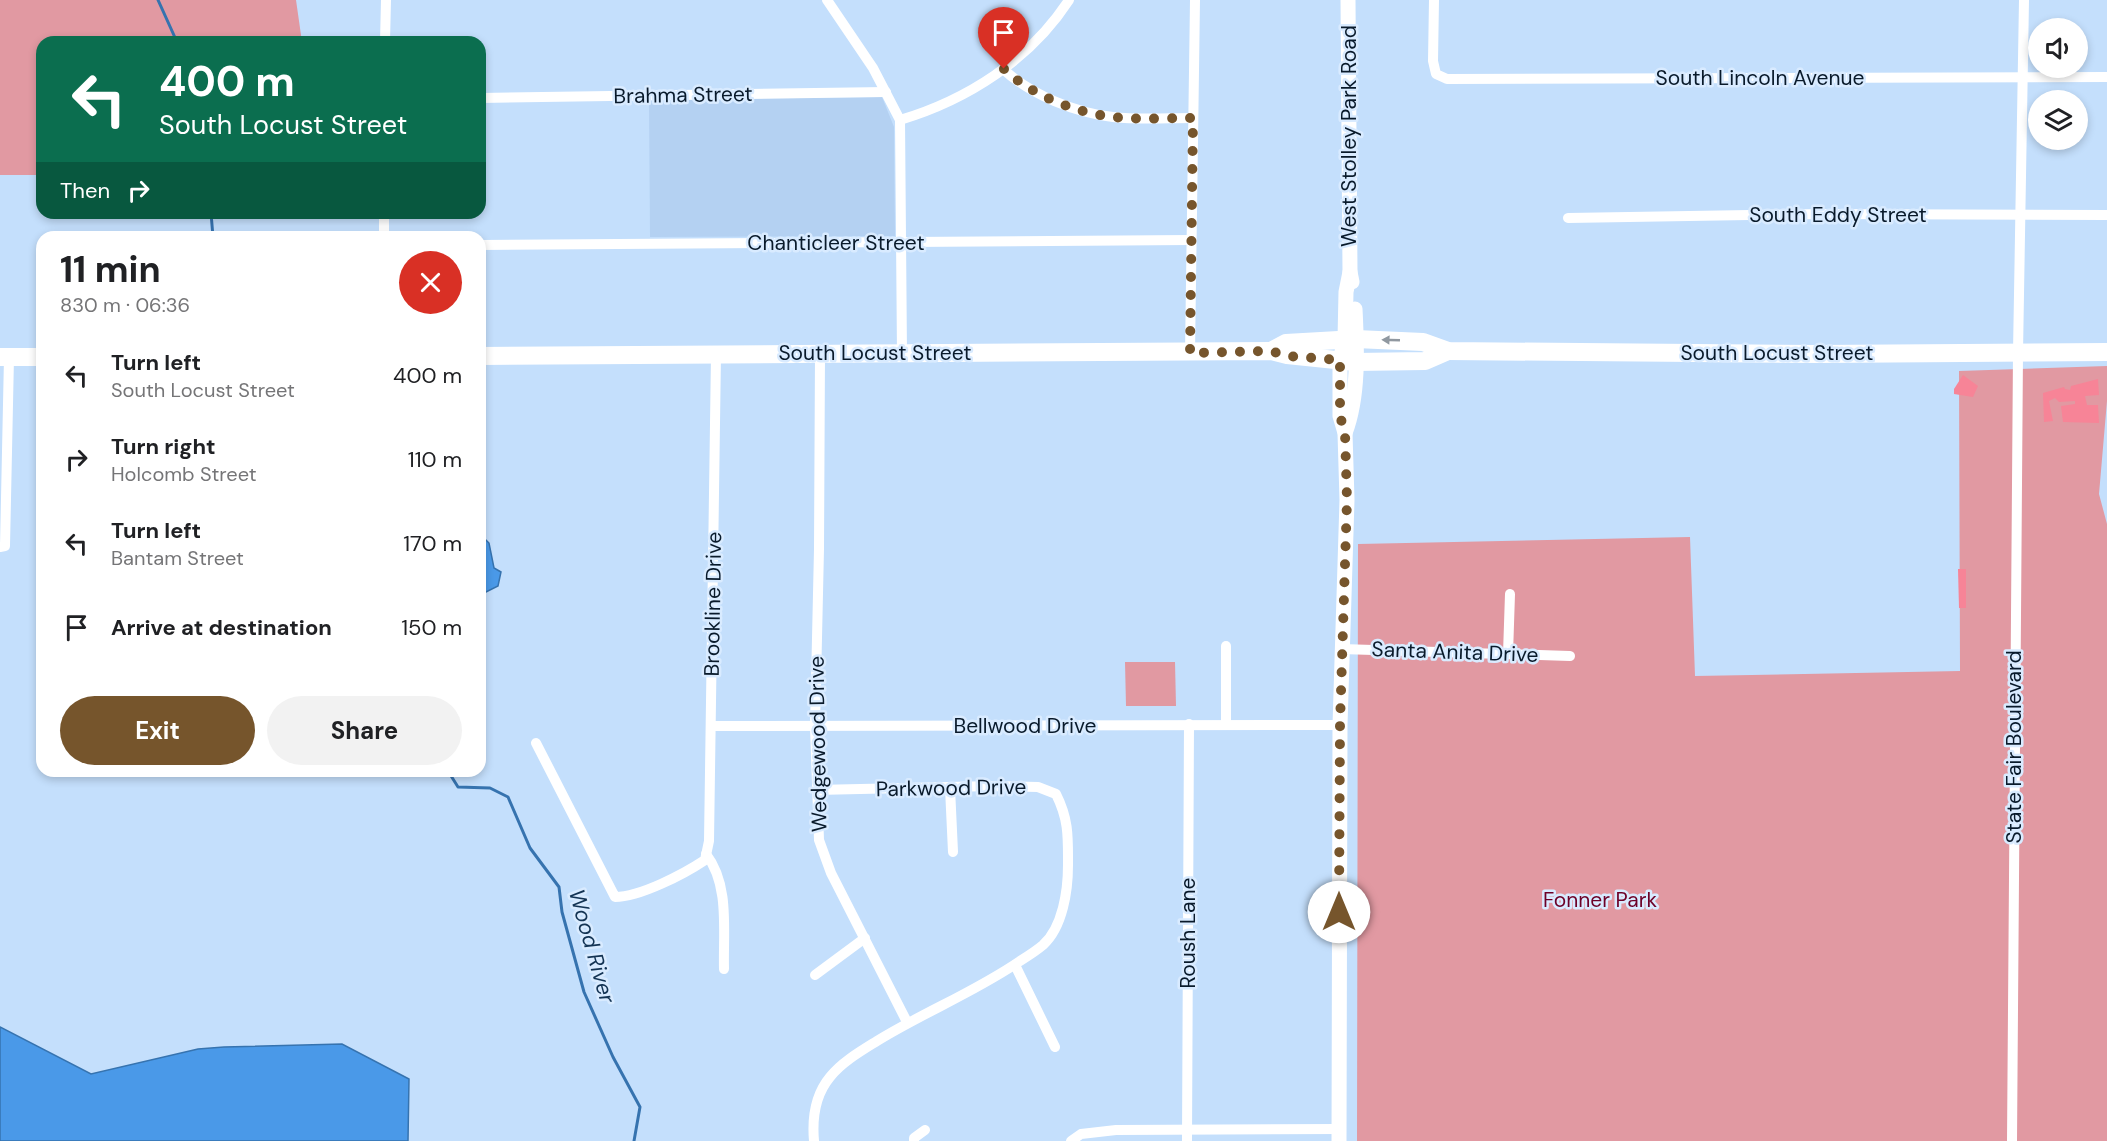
<!DOCTYPE html>
<meta charset="utf-8">
<style>
:root{--surface:#fff;--page:#f2f2f2;--text:#202124;--muted:#757577;--accent:#76552c}
body{margin:0;font-family:"DM Sans",sans-serif;background:var(--page);color:var(--text);height:100vh;display:flex;flex-direction:column;font-size:22px;white-space:nowrap}
*{box-sizing:border-box;margin:0}
p{font-size:20px;color:var(--muted)}
.icon{flex:none;width:33px;height:33px;fill:none;stroke:currentColor;stroke-width:2;stroke-linecap:round;stroke-linejoin:round}
.map{position:relative;flex:1;overflow:hidden}
.panel{position:absolute;left:36px;top:231px;width:450px;height:546px;display:flex;flex-direction:column;background:var(--surface);border-radius:18px;box-shadow:0 3px 9px #0003}
.panel>*{flex:none}
.guide{position:absolute;left:36px;top:36px;width:450px;height:183px;border-radius:18px;box-shadow:0 3px 9px #0003;background:#0b6e4f;color:#fff;overflow:hidden}
.buttons{position:absolute;left:2028px;top:18px;display:grid;gap:12px}
.buttons a{display:grid;place-items:center;width:60px;height:60px;border-radius:50%;background:var(--surface);box-shadow:0 3px 9px #0003;font-size:30px}
.pin{position:absolute;display:grid;place-items:center;width:51px;height:51px;color:#fff;margin:-62px -26px;border-radius:50% 50% 50% 0;rotate:-45deg;box-shadow:0 0 6px #0007}
.pin .icon{rotate:45deg}
.me{position:absolute;width:66px;margin:-33px;rotate:0deg;stroke-linejoin:round;filter:drop-shadow(0 0 4px #0008)}
.turn{display:flex;align-items:center;gap:21px;height:126px;padding:0 24px;font-size:27px}
.turn .icon{width:78px;height:78px;stroke-width:2.5}
.turn b{display:block;font-size:42px;line-height:51px}
.then{display:flex;align-items:center;height:57px;padding:0 24px;background:#0003;gap:12px;font-size:22px}
.round{display:grid;place-items:center;flex:none;width:63px;height:63px;border-radius:32px;background:var(--page)}
.head{display:flex;align-items:center;justify-content:space-between;height:102px;padding:0 24px}
h1{font-size:36px;font-weight:700;line-height:45px}
.primary-button{display:flex;gap:12px;margin-top:auto;padding:12px 24px}
.primary-button a{flex:1;height:69px;border-radius:36px;background:var(--accent);color:#fff;font-size:24px;font-weight:700;line-height:69px;text-align:center}
.primary-button a+a{background:var(--page);color:var(--text)}
ul{padding:0;list-style:none}
li{display:flex;align-items:center;gap:18px;height:84px;padding:0 24px}
li div{flex:1}
li b{display:block;font-size:22px}
li em{font-style:normal}
.map>svg:first-child{display:block}
.built{fill:#b4d1f2}
.green{fill:#e199a2}
.forest{fill:#f78497}
.water{fill:#4a99e8;stroke:#3673af;stroke-width:1.5}
.lines{fill:none;stroke-linecap:round;stroke-linejoin:round}
.stream{stroke:#3673af;stroke-width:3}
.street{stroke:#fff;stroke-width:10}
.secondary{stroke:#fff;stroke-width:15}
.primary{stroke:#fff;stroke-width:18}
.oneway{fill:#9098a0}
.route{stroke:#76552c;stroke-width:10;stroke-dasharray:0 18}
.labels{text-anchor:middle;dominant-baseline:central;stroke-width:5;stroke-linejoin:round;paint-order:stroke}
.street-label{font-size:21px;fill:#091a2b;stroke:#d9ebff}
.park-label{font-size:21px;fill:#6d0027;stroke:#d9ebff}
.water-label{font-size:22px;font-style:italic;fill:#143454;stroke:#d9ebff}
</style>
<div class="map">
<svg width="2107" height="1141" viewBox="0 0 2107 1141">
<rect width="100%" height="100%" fill="#c4dffc"/>
<!-- built -->
<path class="built" d="M882 97 894 127 895 236 650 237 649 100Z"/>
<!-- green -->
<g class="green">
<path d="M0 0H296L302 42H42V175H0Z"/>
<path d="M2107 366V401L2099 494 2107 524V1141H1357L1358 544 1690 537 1695 676 1960 671 1959 371Z"/>
<path d="M1125 662H1175L1176 706H1126Z"/>
</g>
<!-- forest -->
<g class="forest">
<path d="M1963 375 1978 386 1973 397 1954 394V389Z"/>
<path d="M2098 379 2099 395 2085 396 2087 405H2098L2099 423 2063 422 2061 406 2075 404V401L2059 402 2055 398 2049 401 2053 421 2044 422 2043 393 2064 387 2065 389 2070 390 2071 386Z"/>
<path d="M1958 569H1966V608H1959Z"/>
</g>
<!-- water -->
<g class="water">
<path d="M480 534 489 543 494 568 501 572 498 586 480 595Z"/>
<path d="M0 1027 91 1074 198 1049 224 1047 342 1044 409 1079 408 1141H0Z"/>
</g>
<g class="lines">
<!-- stream -->
<g class="stream">
<path d="M158 0 177 42"/>
<path d="M211 213 213 237"/>
<path d="M448 771 458 787 490 788 508 797 530 848 559 887 562 912 584 992 613 1057 640 1107 634 1141"/>
</g>
<!-- street -->
<g class="street">
<path d="M827 0 873 68 900 120 902 354"/>
<path d="M1434 0 1433 61 1436 74 1447 79 2107 77"/>
<path d="M385 42 386 0"/>
<path d="M1003 69C1031 95 1076 113 1113 117 1139 120 1166 118 1193 118"/>
<path d="M480 98 886 92"/>
<path d="M900 120C967 100 1030 60 1069 0"/>
<path d="M1568 218 1819 214 2107 215"/>
<path d="M384 237V213"/>
<path d="M480 245 1191 240"/>
<path d="M1190 353 1195 0"/>
<path d="M820 354 819 549 815 727 819 840 831 873 907 1022"/>
<path d="M0 547 5 546 9 357"/>
<path d="M1226 646V724"/>
<path d="M1341 649 1570 656"/>
<path d="M1508 654 1510 594"/>
<path d="M711 726 1340 725"/>
<path d="M536 743 615 897C640 897 684 874 705 860L709 841 716 354"/>
<path d="M950 788 953 852"/>
<path d="M706 854C730 885 723 931 724 969"/>
<path d="M1015 965 1055 1047"/>
<path d="M815 975 865 938"/>
<path d="M814 1141C812 1118 815 1095 830 1077 842 1062 861 1051 877 1041 924 1012 975 992 1020 961 1028 956 1036 951 1043 945 1063 927 1068 890 1068 865 1068 837 1069 820 1056 794L1038 787 993 786 816 790"/>
<path d="M914 1141V1138L925 1130"/>
<path d="M1071 1141 1081 1134 1116 1130 1339 1129"/>
<path d="M1187 1141 1189 724"/>
<path d="M2012 1141 2018 353 2024 0"/>
</g>
<!-- secondary -->
<g class="secondary">
<path d="M1348 0 1350 272 1352 282"/>
<path d="M1345 433C1359 397 1357 348 1355 309"/>
<path d="M1339 1141 1340 725 1347 500 1345 433 1340 416V360L1345 339 1346 292 1350 272"/>
</g>
<!-- primary -->
<g class="primary">
<path d="M1271 351 1286 343 1356 339 1423 342 1448 351 1819 354 2107 352"/>
<path d="M480 356 1271 351 1287 355 1355 362 1425 361 1448 351"/>
<path d="M0 357H42"/>
</g>
</g>
<!-- one-way arrows -->
<defs><path id="oneway-solid" d="M-6-.8H1V-3.2L6.5 0L1 3.2V.8H-6Z" transform="scale(1.5)"/></defs>
<use class="oneway" href="#oneway-solid" transform="translate(1391 340) rotate(-178)"/>
<g class="lines">
<!-- route -->
<path class="route" d="M1004 69C1031 95 1076 113 1113 117 1139 120 1167 118 1193 118L1190 353 1271 351 1287 356 1340 360V416L1345 433 1347 500 1340 724 1339 912"/>
</g>
<g class="labels">
<!-- street labels -->
<g class="street-label">
<text x="1760" y="78">South Lincoln Avenue</text>
<text transform="translate(683 95) rotate(-1)">Brahma Street</text>
<text transform="translate(1349 136) rotate(-90)">West Stolley Park Road</text>
<text x="1838" y="215">South Eddy Street</text>
<text x="836" y="243">Chanticleer Street</text>
<text x="875" y="353">South Locust Street</text>
<text x="1777" y="353">South Locust Street</text>
<text transform="translate(713 604) rotate(-89)">Brookline Drive</text>
<text transform="translate(1455 652) rotate(2)">Santa Anita Drive</text>
<text x="1025" y="726">Bellwood Drive</text>
<text transform="translate(818 744) rotate(-91)">Wedgewood Drive</text>
<text transform="translate(2014 747) rotate(-90)">State Fair Boulevard</text>
<text transform="translate(951 788) rotate(-1)">Parkwood Drive</text>
<text transform="translate(1188 933) rotate(-90)">Roush Lane</text>
</g>
<!-- park labels -->
<g class="park-label">
<text x="1600" y="900">Fonner Park</text>
</g>
<!-- water labels -->
<g class="water-label">
<text transform="translate(592 946) rotate(74)">Wood River</text>
</g>
</g>
</svg>
<div class="buttons">
<a><svg class="icon" aria-label="sound" viewBox="0 0 24 24"><path d="M4 9h4l5-4v14l-5-4H4zM17 9q2 3 0 6"/></svg></a>
<a><svg class="icon" aria-label="layers" viewBox="0 0 24 24"><path d="M12 4l9 5-9 5-9-5zM3 14l9 5 9-5"/></svg></a>
</div>
<div class="pin" style="left:1004px;top:69px;background:#d93025"><svg class="icon" aria-label="arrive" viewBox="0 0 24 24"><path d="M6 21V4h12l-3 4 3 4H6"/></svg></div>
<svg class="me" style="left:1339px;top:912px" viewBox="-20 -20 40 40"><circle r="19" fill="#fff"/><path d="M0-13L10 11 0 6-10 11z" fill="#76552c"/></svg>
<div class="guide">
<div class="turn"><svg class="icon" aria-label="left" viewBox="0 0 24 24"><path d="M17 20v-9H6M10 6l-5 5 5 5"/></svg><div><b>400 m</b>South Locust Street</div></div>
<div class="then">Then<svg class="icon" aria-label="right" viewBox="0 0 24 24"><path d="M7 20v-9h11M14 6l5 5-5 5"/></svg></div>
</div>
<section class="panel">
<div class="head"><div><h1>11 min</h1><p>830 m · 06:36</p></div><a class="round" style="background:#d93025;color:#fff"><svg class="icon" aria-label="close" viewBox="0 0 24 24"><path d="M6 6l12 12M18 6L6 18"/></svg></a></div>
<ul>
<li><svg class="icon" aria-label="left" viewBox="0 0 24 24"><path d="M17 20v-9H6M10 6l-5 5 5 5"/></svg><div><b>Turn left</b><p>South Locust Street</p></div><em>400 m</em></li>
<li><svg class="icon" aria-label="right" viewBox="0 0 24 24"><path d="M7 20v-9h11M14 6l5 5-5 5"/></svg><div><b>Turn right</b><p>Holcomb Street</p></div><em>110 m</em></li>
<li><svg class="icon" aria-label="left" viewBox="0 0 24 24"><path d="M17 20v-9H6M10 6l-5 5 5 5"/></svg><div><b>Turn left</b><p>Bantam Street</p></div><em>170 m</em></li>
<li><svg class="icon" aria-label="arrive" viewBox="0 0 24 24"><path d="M6 21V4h12l-3 4 3 4H6"/></svg><div><b>Arrive at destination</b></div><em>150 m</em></li>
</ul>
<div class="primary-button"><a>Exit</a><a>Share</a></div>
</section>
</div>
